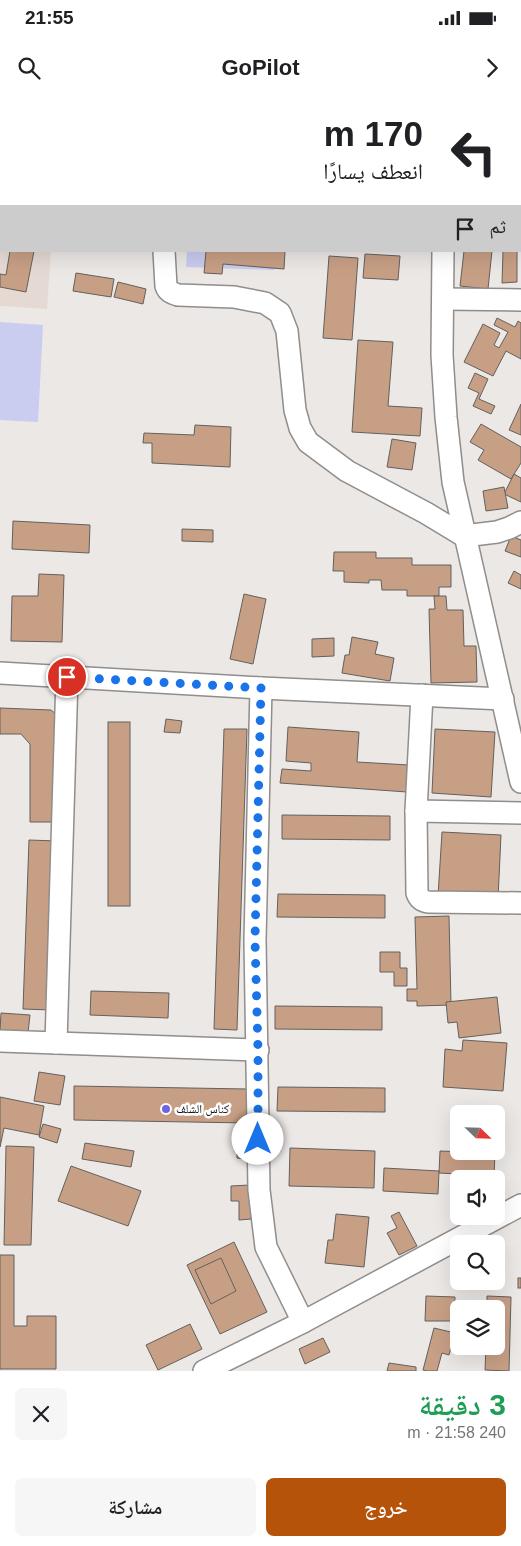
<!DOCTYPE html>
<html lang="ar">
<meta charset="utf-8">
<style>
:root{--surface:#fff;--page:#f6f6f6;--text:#202124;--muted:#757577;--accent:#b45309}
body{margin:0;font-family:Helvetica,"Noto Naskh Arabic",sans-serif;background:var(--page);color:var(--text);direction:rtl;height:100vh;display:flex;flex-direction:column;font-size:19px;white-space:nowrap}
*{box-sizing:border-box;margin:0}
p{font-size:16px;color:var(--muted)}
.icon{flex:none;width:28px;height:28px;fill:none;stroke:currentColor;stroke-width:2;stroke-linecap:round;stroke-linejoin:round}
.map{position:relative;height:1271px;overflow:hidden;direction:ltr}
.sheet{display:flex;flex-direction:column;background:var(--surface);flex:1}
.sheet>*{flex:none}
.hud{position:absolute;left:0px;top:0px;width:521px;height:152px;box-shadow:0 5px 20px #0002;direction:rtl;background:#fff;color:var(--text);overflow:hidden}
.needle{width:32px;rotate:113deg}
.tools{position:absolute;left:450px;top:1005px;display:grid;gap:10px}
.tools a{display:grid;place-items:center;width:55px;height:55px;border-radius:8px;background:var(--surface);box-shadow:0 5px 20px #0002;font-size:25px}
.pin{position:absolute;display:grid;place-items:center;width:42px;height:42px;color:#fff;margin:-21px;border:2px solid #fff;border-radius:50%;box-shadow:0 1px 5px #0007}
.me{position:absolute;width:55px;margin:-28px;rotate:0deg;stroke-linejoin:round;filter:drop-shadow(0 0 4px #0008)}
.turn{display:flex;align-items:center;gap:18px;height:105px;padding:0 15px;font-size:22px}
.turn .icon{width:65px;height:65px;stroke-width:2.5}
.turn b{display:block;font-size:35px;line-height:42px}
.then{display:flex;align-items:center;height:48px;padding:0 15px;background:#0003;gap:10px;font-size:19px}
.round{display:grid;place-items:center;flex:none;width:52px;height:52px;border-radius:8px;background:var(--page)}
.head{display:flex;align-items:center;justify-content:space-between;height:85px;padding:0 15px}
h1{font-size:30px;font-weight:600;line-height:38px;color:#1e9e55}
.button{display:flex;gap:10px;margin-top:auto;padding:10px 15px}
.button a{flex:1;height:58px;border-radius:8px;background:var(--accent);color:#fff;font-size:20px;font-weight:600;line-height:58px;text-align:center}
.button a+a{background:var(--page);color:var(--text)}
.status{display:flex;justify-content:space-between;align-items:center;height:35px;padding:0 25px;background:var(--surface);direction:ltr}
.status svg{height:14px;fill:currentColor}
header{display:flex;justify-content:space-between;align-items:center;height:65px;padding:0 15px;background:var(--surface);font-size:22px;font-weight:600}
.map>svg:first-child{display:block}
.built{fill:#e4dad3}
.green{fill:#caccf0}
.building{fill:#c79f85;stroke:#63605e}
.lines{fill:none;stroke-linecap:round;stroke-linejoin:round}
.minor-casing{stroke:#908d8b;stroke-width:24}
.minor{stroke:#fff;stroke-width:21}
.route{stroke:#1a73e8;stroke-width:9;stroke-dasharray:0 16.2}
.poi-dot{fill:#6e64de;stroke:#fff;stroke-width:2}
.labels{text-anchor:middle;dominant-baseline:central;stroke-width:5;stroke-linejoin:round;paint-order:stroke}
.poi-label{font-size:12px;fill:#151414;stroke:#fff;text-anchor:start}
</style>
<div class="status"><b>21:55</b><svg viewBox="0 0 49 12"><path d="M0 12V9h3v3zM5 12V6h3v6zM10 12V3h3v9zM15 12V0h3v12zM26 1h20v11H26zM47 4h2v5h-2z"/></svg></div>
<header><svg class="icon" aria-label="forward" viewBox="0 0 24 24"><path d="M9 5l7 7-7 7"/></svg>GoPilot<svg class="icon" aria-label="search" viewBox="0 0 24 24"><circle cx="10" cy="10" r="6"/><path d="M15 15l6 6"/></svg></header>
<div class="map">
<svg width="521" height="1271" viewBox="0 0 521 1271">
<rect width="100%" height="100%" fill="#ebe8e6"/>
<!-- built -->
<path class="built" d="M0 9H1V151H51L47 209 0 206Z"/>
<!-- green -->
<g class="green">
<path d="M187 151H275L274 170 186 167Z"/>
<path d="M0 222 43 225 38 322 0 320Z"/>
</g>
<!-- building -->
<g class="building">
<path d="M70 0H153V1H65Z"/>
<path d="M203 0H421L422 1H203Z"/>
<rect x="477" y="0" width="29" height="1"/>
<path d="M0 22H1V68L0 63Z"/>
<rect x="0" y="93" width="1" height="39"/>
<path d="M10 151H34L26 192 0 187V174L6 175Z"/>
<path d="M206 151H285L284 169 223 164 222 174 204 173Z"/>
<path d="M464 151H492L488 189 460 186Z"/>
<path d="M503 151H517V182L502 183Z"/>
<path d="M365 154 400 156 398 180 363 178Z"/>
<path d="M329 156 358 158 352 240 323 238Z"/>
<path d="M76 173 114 179 111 197 73 191Z"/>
<path d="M118 182 146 189 143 204 114 197Z"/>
<path d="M497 218 515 227 518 221 521 223V259L506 251 493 276 464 262 483 224 500 233 494 245 499 248 508 232 494 225Z"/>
<path d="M358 240 393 242 388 306 422 308 420 336 352 332Z"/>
<path d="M475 273 488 279 479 299 495 306 491 314 473 306 479 293 468 288Z"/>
<path d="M521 304V335L509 330Z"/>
<path d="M481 324 521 347V363L511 379 478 360 484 350 470 342Z"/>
<path d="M195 325 231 327 230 367 152 363V343H143L144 333 194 335Z"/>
<path d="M392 339 416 343 412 370 387 367Z"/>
<path d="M514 374 521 378V402L504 394Z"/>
<path d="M504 387 508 408 486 411 483 391Z"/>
<path d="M13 421 90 425 89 453 12 449Z"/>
<path d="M182 429 213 430V442L182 441Z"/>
<path d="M511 436 521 440V457L505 451Z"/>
<path d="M334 452H376V458H412V465H451V487H439V496H407V490H382L381 480H369V483L344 482V471H333Z"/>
<path d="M514 471 521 475V489L508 483Z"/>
<path d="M39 474 64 475 62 542 11 541 12 496H38Z"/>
<path d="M244 494 266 499 253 564 230 559Z"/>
<path d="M434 496H446L447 510H463L464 546H476L477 582 431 583 429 509H435Z"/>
<path d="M352 537 378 542 375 554 394 558 390 581 342 573 345 555H349Z"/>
<path d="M334 538V556L312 557V539Z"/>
<path d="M0 608 51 610 57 615 56 722H30V644L21 634H0Z"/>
<path d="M166 619 182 621 180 633 164 632Z"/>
<rect x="108" y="622" width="22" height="184"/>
<path d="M288 627 359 632 357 662 409 665 407 692 280 683 282 669 311 671V663L286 661Z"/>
<path d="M224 629H247L237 930 214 929Z"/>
<path d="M435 629 495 632 491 697 432 693Z"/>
<path d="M282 715 390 716V740L282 739Z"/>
<path d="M442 732 501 735 498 799 438 796Z"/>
<path d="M29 740 57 741 51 910 23 909Z"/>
<path d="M278 794 385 795V818L277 817Z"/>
<path d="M449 816 451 905 417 906V901H407V889H417L415 817Z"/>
<path d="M380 852H400V868H407V886H394V872H380Z"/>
<path d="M91 891 169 893 168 918 90 915Z"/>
<path d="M497 897 501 933 459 938 457 922 448 923 446 902Z"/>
<path d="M275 906 382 907V930L275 929Z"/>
<path d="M1 913 30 915 28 933 0 931Z"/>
<path d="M463 940 507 943 503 991 443 987 445 949 462 951Z"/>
<path d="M39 972 65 976 60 1005 34 1001Z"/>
<path d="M74 986 247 989V1023L74 1020Z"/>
<path d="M278 987 385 988V1012L277 1011Z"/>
<path d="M0 997 44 1006 39 1035 4 1028 0 1047Z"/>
<path d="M43 1024 61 1029 57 1043 39 1037Z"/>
<path d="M237 1038 246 1039 245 1059 237 1058Z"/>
<path d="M85 1043 134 1051 131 1067 82 1059Z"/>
<path d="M6 1046 34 1047 31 1145H4Z"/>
<path d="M290 1048 375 1051 374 1088 289 1086Z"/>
<path d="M440 1051 495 1053 494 1076 439 1073Z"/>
<path d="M71 1066 141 1091 128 1126 58 1101Z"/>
<path d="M384 1068 439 1071 438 1094 383 1091Z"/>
<path d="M250 1085 251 1119 239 1120V1101H231V1086Z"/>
<path d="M399 1112 417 1146 399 1155 387 1133 397 1128 391 1116Z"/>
<path d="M336 1114 369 1117 364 1167 325 1163 328 1140H333Z"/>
<path d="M234 1142 267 1212 220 1234 187 1165Z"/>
<path d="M0 1155H14V1226H27V1216H56V1269H0Z"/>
<path d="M221 1158 236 1191 211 1204 195 1170Z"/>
<rect x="518" y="1178" width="3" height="10"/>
<path d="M426 1196 455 1197 454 1221H425Z"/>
<path d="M487 1196 511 1197 509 1271 485 1270 486 1246H496V1209H487Z"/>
<path d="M190 1224 202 1249 158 1270 146 1245Z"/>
<path d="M434 1228 455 1233 449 1255 442 1253 437 1271H427L423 1270Z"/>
<path d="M323 1238 330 1252 305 1264 299 1249Z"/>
<path d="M389 1263 416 1267V1271H387Z"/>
</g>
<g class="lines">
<defs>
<g id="minor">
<path d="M166 1V0"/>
<path d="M446 1V0"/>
<path d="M164 151 166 186C168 192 172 193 178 195L234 197 265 203 280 213 287 231 295 310 300 328 308 342 347 371 426 413 464 436 497 432 509 428 521 422"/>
<path d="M443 151 442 255 446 317 453 382 521 682"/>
<path d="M443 199 521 200"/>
<path d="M0 573 261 588 503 599"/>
<path d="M261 588 255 840 259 1090 266 1147 303 1222"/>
<path d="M422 595 416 711 417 793C419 799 422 801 428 802L521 803"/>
<path d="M416 711 521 713"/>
<path d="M0 941 258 950"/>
<path d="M56 943 67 577"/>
<path d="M204 1271 303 1222 521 1105"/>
</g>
</defs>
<!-- minor casing -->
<use href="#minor" class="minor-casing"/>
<!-- minor -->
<use href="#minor" class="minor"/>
</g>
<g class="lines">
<!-- route -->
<path class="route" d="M67 577 261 588 255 840 258 950V1039"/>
</g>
<!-- markers -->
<circle class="poi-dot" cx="166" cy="1009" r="5"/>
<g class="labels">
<!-- poi labels -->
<g class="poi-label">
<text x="176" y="1009">كناس الشلف</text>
</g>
</g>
</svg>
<div class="tools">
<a><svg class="needle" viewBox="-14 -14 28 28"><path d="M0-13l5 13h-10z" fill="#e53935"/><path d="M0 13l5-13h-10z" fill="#757577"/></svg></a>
<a><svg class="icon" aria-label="sound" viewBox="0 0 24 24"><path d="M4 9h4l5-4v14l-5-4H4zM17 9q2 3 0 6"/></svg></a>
<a><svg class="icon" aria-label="search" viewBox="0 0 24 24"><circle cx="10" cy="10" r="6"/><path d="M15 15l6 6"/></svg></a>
<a><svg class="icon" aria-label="layers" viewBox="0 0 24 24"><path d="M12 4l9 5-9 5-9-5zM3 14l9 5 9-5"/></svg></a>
</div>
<div class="pin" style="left:67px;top:577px;background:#d93025"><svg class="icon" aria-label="arrive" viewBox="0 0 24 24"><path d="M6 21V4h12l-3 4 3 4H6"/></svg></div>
<svg class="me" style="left:258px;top:1039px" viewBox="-20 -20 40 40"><circle r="19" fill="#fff"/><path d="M0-13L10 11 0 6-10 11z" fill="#1a73e8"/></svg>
<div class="hud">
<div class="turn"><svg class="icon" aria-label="left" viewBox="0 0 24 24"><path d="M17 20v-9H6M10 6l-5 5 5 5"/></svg><div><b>170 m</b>انعطف يسارًا</div></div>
<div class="then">ثم<svg class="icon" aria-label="arrive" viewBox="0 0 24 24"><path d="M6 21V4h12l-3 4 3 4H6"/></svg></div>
</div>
</div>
<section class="sheet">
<div class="head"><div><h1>3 دقيقة</h1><p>240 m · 21:58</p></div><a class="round"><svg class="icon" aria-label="close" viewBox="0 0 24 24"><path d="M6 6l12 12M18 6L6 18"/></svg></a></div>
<div class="button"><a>خروج</a><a>مشاركة</a></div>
</section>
